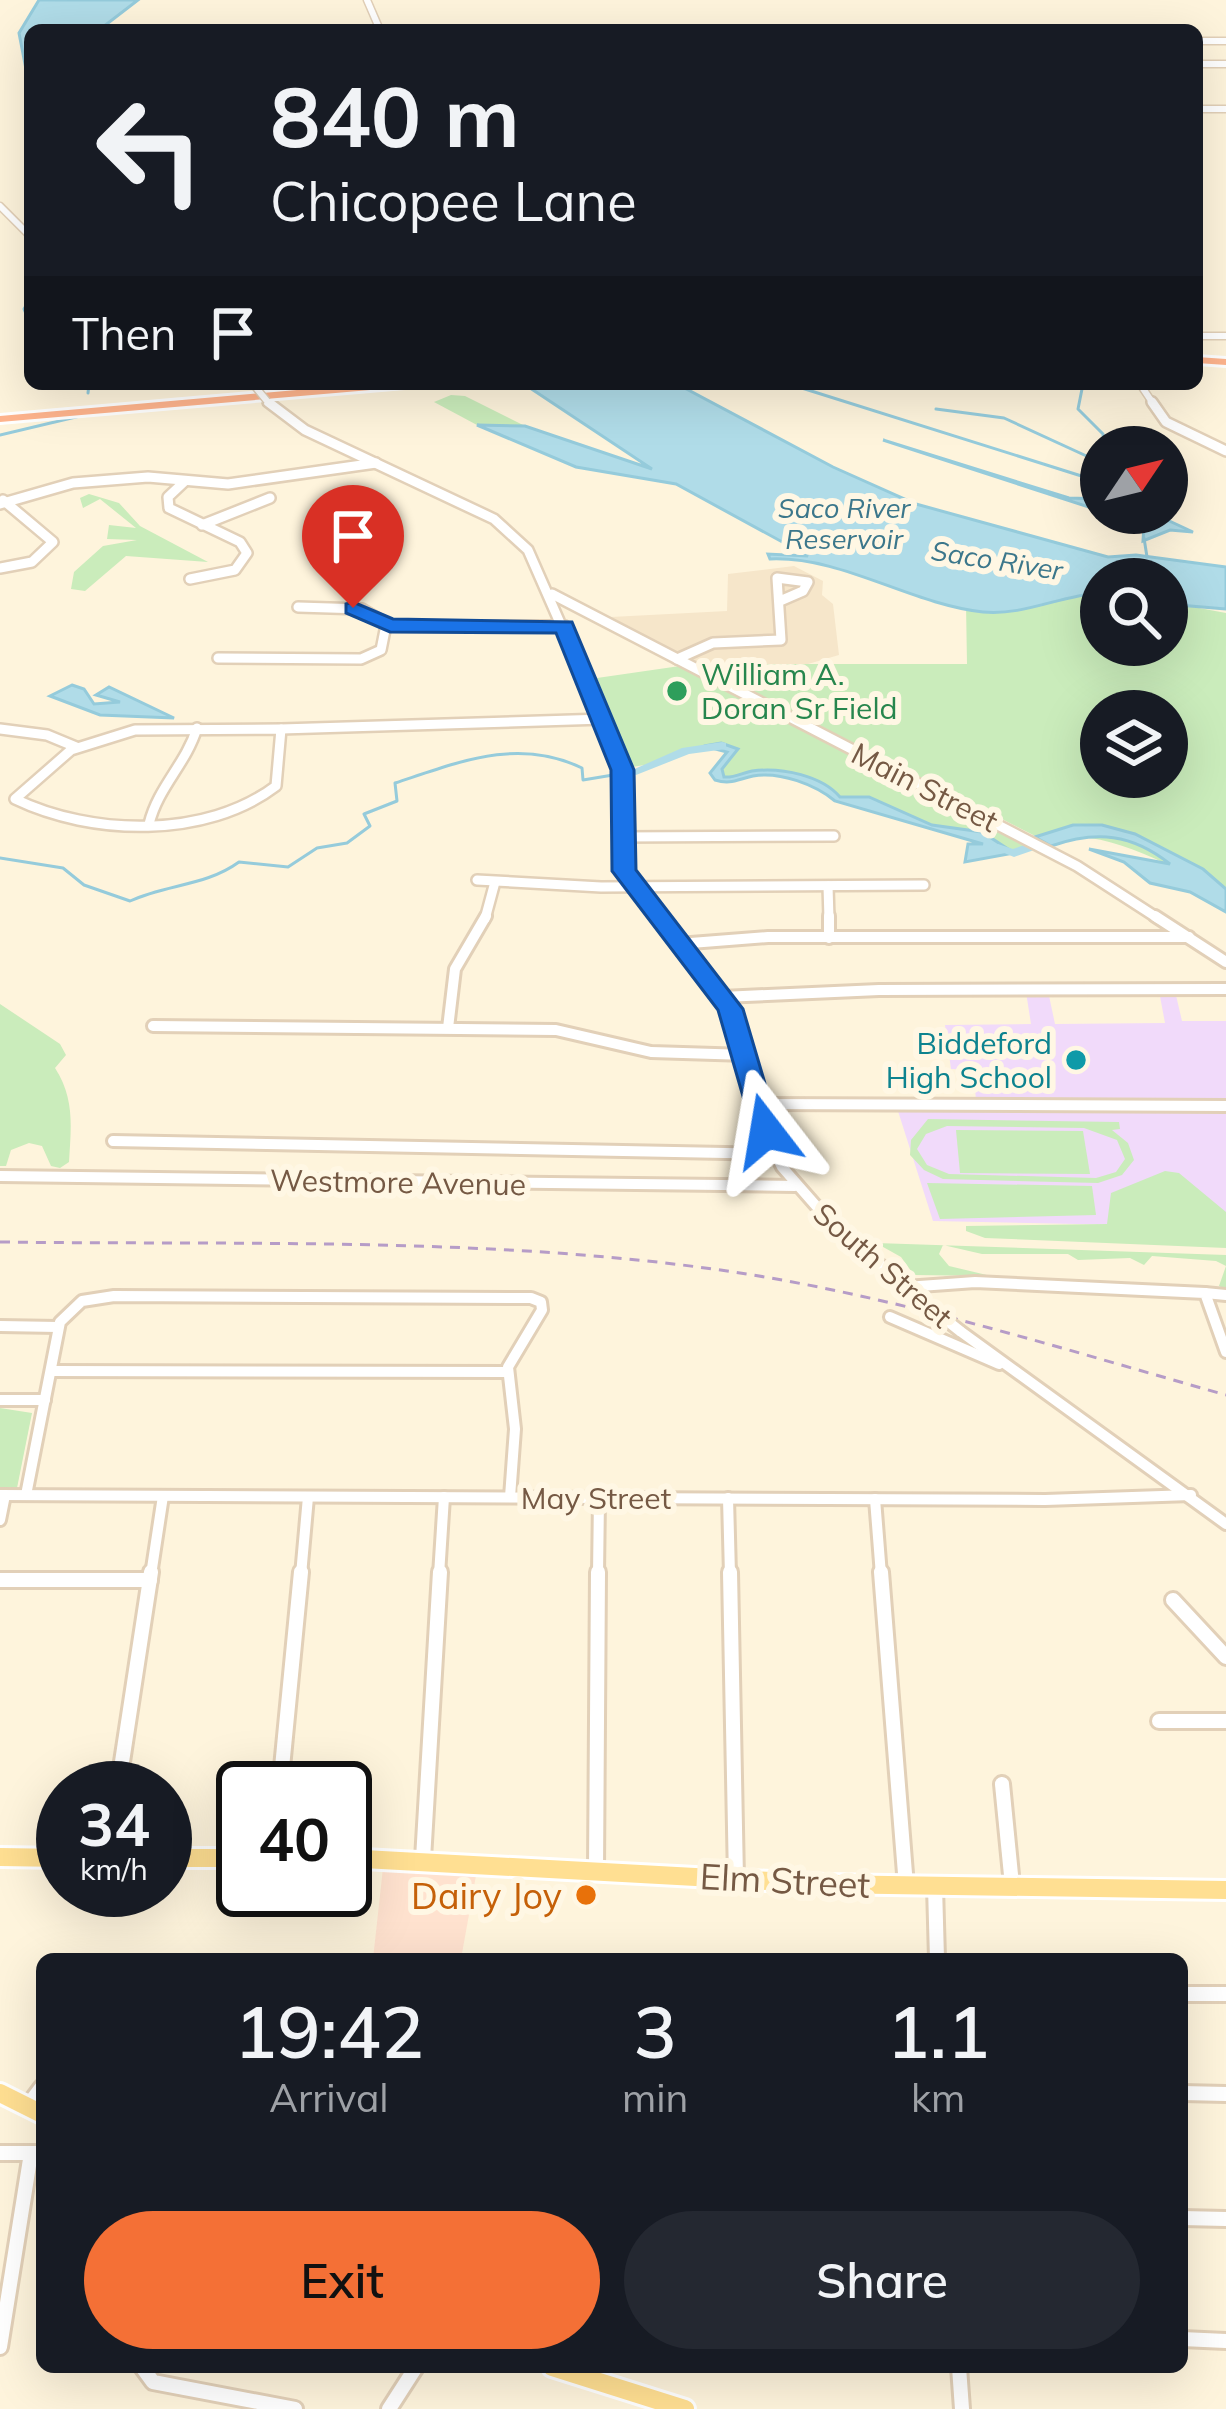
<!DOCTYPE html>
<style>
:root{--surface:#171b24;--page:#242831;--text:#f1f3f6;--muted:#9ea1a6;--accent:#f47036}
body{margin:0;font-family:Mulish,sans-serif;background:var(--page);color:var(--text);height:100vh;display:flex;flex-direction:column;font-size:45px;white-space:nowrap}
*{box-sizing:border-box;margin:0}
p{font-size:39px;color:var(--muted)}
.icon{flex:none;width:66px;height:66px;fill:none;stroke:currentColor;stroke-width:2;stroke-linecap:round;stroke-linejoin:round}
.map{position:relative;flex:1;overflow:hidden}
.drawer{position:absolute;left:36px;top:1953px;width:1152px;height:420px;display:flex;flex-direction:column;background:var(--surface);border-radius:18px;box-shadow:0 12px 48px #0002}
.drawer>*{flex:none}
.top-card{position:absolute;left:24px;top:24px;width:1179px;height:366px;border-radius:18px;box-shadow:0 12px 48px #0002;background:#171b24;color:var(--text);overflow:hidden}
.needle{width:78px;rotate:55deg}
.buttons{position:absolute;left:1080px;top:426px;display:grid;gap:24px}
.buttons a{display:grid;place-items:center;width:108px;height:108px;border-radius:50%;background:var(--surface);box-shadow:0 12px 48px #0002;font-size:60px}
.speed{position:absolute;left:36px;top:1761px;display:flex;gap:24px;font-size:60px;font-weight:700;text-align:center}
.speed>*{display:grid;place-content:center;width:156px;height:156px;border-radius:50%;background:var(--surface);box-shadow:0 12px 48px #0002;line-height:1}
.speed small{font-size:30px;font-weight:400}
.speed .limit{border:6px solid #111;border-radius:18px;background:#fff;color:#111}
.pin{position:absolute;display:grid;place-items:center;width:102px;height:102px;color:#fff;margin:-123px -51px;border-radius:50% 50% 50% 0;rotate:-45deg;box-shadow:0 0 12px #0007}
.pin .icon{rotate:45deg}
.me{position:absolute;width:132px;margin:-66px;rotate:346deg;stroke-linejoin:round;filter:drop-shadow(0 0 9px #0008)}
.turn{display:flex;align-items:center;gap:42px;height:252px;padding:0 48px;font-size:54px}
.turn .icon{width:156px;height:156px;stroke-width:2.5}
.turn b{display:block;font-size:84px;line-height:102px}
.then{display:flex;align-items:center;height:114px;padding:0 48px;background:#0003;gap:24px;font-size:45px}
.eta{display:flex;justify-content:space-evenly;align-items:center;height:204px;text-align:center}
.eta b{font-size:72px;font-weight:600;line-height:84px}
.button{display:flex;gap:24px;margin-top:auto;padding:24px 48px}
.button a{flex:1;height:138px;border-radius:72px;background:var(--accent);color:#111;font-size:48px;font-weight:600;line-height:138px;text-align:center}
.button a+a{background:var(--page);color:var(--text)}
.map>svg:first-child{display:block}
.residential{fill:#f6e6ca}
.commercial{fill:#ffe2cf}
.education{fill:#f1dafa}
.green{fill:#caecbb;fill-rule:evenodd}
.water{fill:#b0dce8;stroke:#95cbdb;stroke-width:3}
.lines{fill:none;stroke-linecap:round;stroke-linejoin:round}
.stream{stroke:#95cbdb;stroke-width:3}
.river{fill:#b0dce8;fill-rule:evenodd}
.minor-far3-casing{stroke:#e2d0b8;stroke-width:9}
.minor-far2-casing{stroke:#e2d0b8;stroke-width:14}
.minor-far1-casing{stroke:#e2d0b8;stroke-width:16}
.minor-casing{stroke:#e2d0b8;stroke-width:20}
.major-casing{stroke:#fff;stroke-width:24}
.highway-casing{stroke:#fff;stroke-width:6}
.minor-far3{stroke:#fff;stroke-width:6}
.minor-far2{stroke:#fff;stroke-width:9}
.minor-far1{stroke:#fff;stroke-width:10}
.minor{stroke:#fff;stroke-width:14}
.major{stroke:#ffdf92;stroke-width:18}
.highway{fill:#feb48d;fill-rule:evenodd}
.rail{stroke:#b69cc7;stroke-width:3;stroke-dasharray:10 8;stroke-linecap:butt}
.minor-bridge-far1-casing{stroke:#e2d0b8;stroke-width:9;stroke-linecap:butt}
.minor-bridge-casing{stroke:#e2d0b8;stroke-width:16;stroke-linecap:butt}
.minor-bridge-far1{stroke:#fff;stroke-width:6}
.minor-bridge{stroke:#fff;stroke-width:10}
.route{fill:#1a73e8;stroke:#114b97;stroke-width:3}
.leisure-dot{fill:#2e9e5b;stroke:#fff7e4;stroke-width:4.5}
.culture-dot{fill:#0f9aa8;stroke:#fff7e4;stroke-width:4.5}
.food-dot{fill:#e8710a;stroke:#fff7e4;stroke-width:4.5}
.labels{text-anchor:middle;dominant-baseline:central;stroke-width:12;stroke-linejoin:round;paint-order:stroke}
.far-water-label{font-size:27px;font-style:italic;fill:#3c778b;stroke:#fff7e4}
.leisure-label{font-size:30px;fill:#27864d;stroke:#fff7e4;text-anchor:start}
.street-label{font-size:30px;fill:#755944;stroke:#fff7e4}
.culture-label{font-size:30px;fill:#0d838f;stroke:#fff7e4;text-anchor:end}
.near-street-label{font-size:36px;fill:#755944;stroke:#fff7e4}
.near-food-label{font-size:36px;fill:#c56008;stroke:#fff7e4;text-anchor:end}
</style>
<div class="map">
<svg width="1226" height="2409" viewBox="0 0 1226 2409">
<rect width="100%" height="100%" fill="#fef4dc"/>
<!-- residential -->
<path class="residential" d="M794 566 823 581 822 595 833 604 839 655 808 664H699L611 617 727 611 728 574Z"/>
<!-- commercial -->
<path class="commercial" d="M383 1868 477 1870 461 1959H373Z"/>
<!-- education -->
<path class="education" d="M1048 991 1055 1024 1165 1023 1159 991H1175L1182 1021H1226V1227L933 1221 897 1108 977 1109 973 1070 951 1069 945 1025 1031 1024 1026 992Z"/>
<!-- green -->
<g class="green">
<path d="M451 395 465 396 525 426 477 425 434 402Z"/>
<path d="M89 494 119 503 140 526 208 562 126 556 85 591 71 589 74 572 103 546 137 540 107 539 109 525 136 528 100 499 83 508 80 498Z"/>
<path d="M1098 595 1101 645H1167V602L1226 613V902C1184 868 1097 823 1043 840L699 664H967L966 604ZM1101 711H1167V777H1101Z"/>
<path d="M680 666 1029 847 1012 852 977 834 936 829 882 806 842 800 826 786 761 773 729 781 717 776 729 754 725 746 678 750 670 761 632 767 597 678Z"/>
<path d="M0 1004 60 1044 66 1055 55 1068C75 1099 71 1127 69 1162L60 1168 51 1166 42 1146 29 1143 11 1150 6 1166H0Z"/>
<path d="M928 1119 1119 1122 1120 1129 1112 1130 1128 1143 1134 1160 1122 1175 1098 1183 943 1179 924 1170 910 1155 911 1140ZM947 1126 1084 1128 1117 1140 1125 1159 1116 1172 1096 1178 949 1174 927 1165 917 1149 926 1134Z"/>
<path d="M956 1130 1083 1131 1090 1174 960 1173Z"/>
<path d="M1165 1171 1179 1173 1226 1212V1248L985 1238 966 1231V1226L1107 1224 1111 1193Z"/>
<path d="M927 1183 1092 1186 1096 1215 940 1219Z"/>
<path d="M876 1243 1226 1255V1290L1219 1286 1226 1266 1216 1261 1152 1256 1144 1265 1130 1258 1078 1260 1068 1254H982L943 1245 939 1254 949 1266 991 1276 914 1275 901 1257Z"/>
<path d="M0 1408 32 1413 17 1488H0Z"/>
</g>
<!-- water -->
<g class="water">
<path d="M39 0H138L99 30H30V90L19 33Z"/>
<path d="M524 384H677L833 467 916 504 1108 557 1136 555 1226 567V609L1167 604V579H1101V593C1061 595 1024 616 983 612 910 604 842 556 770 559L768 554 808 556 676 484 576 467 477 425 525 426 652 469Z"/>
<path d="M883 440 1069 498 1101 499V513H1152L1193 532 1170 530 1143 541 1144 525Z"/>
<path d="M72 685 84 689 94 704 120 702 96 695 109 687 174 718 100 715 50 696Z"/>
<path d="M721 743 738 749 722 769 724 777C735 778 741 773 752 771 783 767 822 776 840 797H869L932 825 982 832 1014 853 965 862 968 844H983L835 801C816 785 780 771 753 776 738 779 731 785 715 780L710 773 727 752 704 746Z"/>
<path d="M1073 825H1102L1135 834 1203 869 1226 889V912L1190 892 1150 883 1124 862 1089 849 1170 864C1132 834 1097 830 1051 846L1035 837Z"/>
</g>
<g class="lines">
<!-- stream -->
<g class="stream">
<path d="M30 299 24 309 30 324"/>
<path d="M789 384 1091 479"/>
<path d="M1083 384 1078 409 1103 434 1104 447"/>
<path d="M88 393 89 384"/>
<path d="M936 409 1004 418 1093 459"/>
<path d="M0 435 80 416"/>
<path d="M1101 450 1091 460 1089 474 1101 489"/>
<path d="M1144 538 1147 557"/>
<path d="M0 858 63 868 84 885 130 901C167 884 206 886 239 862L288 867 317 848 347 843 370 826 364 814 397 801 395 783C459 762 518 737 582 768L583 780 613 775"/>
</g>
<!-- river -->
<g class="river">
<path d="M722 742 726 743V749L689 754 636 775 630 771 682 748Z"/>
<path d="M1032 842 1037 843 1038 846 1037 849 1014 857 992 848 998 844 1013 849Z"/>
</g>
<defs>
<g id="minor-far3">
<path d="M367 0 380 30"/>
<path d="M1058 30H1079"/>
<path d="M1197 41H1226"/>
<path d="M1197 64H1226"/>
<path d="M1197 109H1226"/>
<path d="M0 206 30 236"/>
<path d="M1197 336H1226"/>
<path d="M1140 384 1154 405"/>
<path d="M267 401 272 405"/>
</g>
<g id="minor-far2">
<path d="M268 402 305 430 494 519 528 550 618 755 625 874 660 919"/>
<path d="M1152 402 1166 422 1226 451"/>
<path d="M185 481 168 497 169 508 240 542 247 553 235 570 190 579"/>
<path d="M0 504 73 483 148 477 228 484 376 463"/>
<path d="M202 525 270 498"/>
<path d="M0 568 32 562 53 542 3 500"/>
<path d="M552 594 1077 866 1159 919"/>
<path d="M298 607 362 609 390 626H565"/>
<path d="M218 658 361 659 381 650 386 625"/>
<path d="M677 659 713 643 781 640 777 578 808 582 803 591 780 601"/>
<path d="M0 729 47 735 76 747"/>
<path d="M281 729 276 786C206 839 92 836 15 799L71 750 135 730Z"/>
<path d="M281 729 604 719"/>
<path d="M149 824C158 787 186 764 197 728"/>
<path d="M621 837 834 836"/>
<path d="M477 880 601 887 924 885"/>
<path d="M828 886 829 919"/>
<path d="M485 919 495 882"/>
</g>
<g id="minor-far1">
<path d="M658 916 730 1009 768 1138 782 1167 832 1224 936 1312"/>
<path d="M829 916V938"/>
<path d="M1155 916 1226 962"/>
<path d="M678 944 768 937H1189"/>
<path d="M722 997 879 990 1226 989"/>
<path d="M153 1026 556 1030 651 1052 747 1055"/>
<path d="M448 1028 455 969 486 916"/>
<path d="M759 1104 1226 1106"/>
<path d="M113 1141 775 1154"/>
<path d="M0 1176 795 1186"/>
<path d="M906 1287 975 1282 1205 1293 1226 1352"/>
<path d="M1205 1293 1226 1295"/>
<path d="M890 1317 999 1364"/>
<path d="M0 1326 58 1327"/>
<path d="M960 1331 1226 1524"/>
<path d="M51 1371 508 1372"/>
<path d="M0 1400H45"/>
<path d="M0 1495 1045 1500 1191 1495"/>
<path d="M26 1495 60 1322 82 1301 114 1296 531 1298 541 1302 542 1310 508 1367 515 1429 510 1497"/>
<path d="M728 1498 730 1575"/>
<path d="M875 1499 881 1575"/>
<path d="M0 1520 5 1495"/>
<path d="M151 1575 163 1496"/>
<path d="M301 1575 308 1497"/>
<path d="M439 1575 444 1497"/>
<path d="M598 1575 599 1498"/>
</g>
<g id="minor">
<path d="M730 1572 736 1879"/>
<path d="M881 1572 906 1886"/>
<path d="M0 1580H150"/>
<path d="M1173 1600 1226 1657"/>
<path d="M1159 1721H1226"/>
<path d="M1002 1784 1012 1885"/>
<path d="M118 1788 151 1572"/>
<path d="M280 1788 301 1572"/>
<path d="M423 1859 440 1572"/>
<path d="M596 1870 598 1572"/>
<path d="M935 1886 937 1959"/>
<path d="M1182 1994H1226"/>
<path d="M1182 2093 1226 2094"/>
<path d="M27 2107 42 2087"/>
<path d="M0 2153H42"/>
<path d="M1182 2218 1226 2219"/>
<path d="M1182 2339 1226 2341"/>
<path d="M0 2347 31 2153"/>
<path d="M142 2367 153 2382 295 2409"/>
<path d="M959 2367 962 2409"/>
<path d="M389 2409 416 2367"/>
</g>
<g id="major">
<path d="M0 1857 63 1858"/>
<path d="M165 1858H243"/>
<path d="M345 1858 824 1884 1226 1890"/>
<path d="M0 2093 42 2114"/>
<path d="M552 2367 685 2409"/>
</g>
<g id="highway">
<path d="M1197 357 1226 359V365L1197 363Z"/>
<path d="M365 384H411L405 387 0 422V416Z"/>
</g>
</defs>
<!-- minor-far3 casing -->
<use href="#minor-far3" class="minor-far3-casing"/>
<!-- minor-far2 casing -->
<use href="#minor-far2" class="minor-far2-casing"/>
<!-- minor-far1 casing -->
<use href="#minor-far1" class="minor-far1-casing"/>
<!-- minor casing -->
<use href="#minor" class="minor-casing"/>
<!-- major casing -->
<use href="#major" class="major-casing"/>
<!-- highway casing -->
<use href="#highway" class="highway-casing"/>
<!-- minor-far3 -->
<use href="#minor-far3" class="minor-far3"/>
<!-- minor-far2 -->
<use href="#minor-far2" class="minor-far2"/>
<!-- minor-far1 -->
<use href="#minor-far1" class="minor-far1"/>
<!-- minor -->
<use href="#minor" class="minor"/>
<!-- major -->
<use href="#major" class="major"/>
<!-- highway -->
<use href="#highway" class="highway"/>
<!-- rail -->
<path class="rail" d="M0 1242C232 1245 467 1237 698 1267 878 1290 1052 1346 1226 1395"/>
<defs>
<path id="minor-bridge-far1" d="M253 384 267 401"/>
<path id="minor-bridge" d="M936 1312 960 1331"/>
</defs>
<!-- minor-bridge-far1 casing -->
<use href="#minor-bridge-far1" class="minor-bridge-far1-casing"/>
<!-- minor-bridge casing -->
<use href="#minor-bridge" class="minor-bridge-casing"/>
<!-- minor-bridge-far1 -->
<use href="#minor-bridge-far1" class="minor-bridge-far1"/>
<!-- minor-bridge -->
<use href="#minor-bridge" class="minor-bridge"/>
</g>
<!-- route -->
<path class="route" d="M353 602 393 619 572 622 634 770 636 870 743 1009 779 1131 775 1137 766 1139 753 1131 718 1010 612 871 611 770 556 633 390 632 346 613V604Z"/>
<!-- markers -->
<circle class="leisure-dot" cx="677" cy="691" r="12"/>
<circle class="culture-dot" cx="1076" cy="1060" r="12"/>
<circle class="food-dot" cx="586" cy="1895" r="12"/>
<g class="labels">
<!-- far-water labels -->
<g class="far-water-label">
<text x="844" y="508">Saco River<tspan x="844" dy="31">Reservoir</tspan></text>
<text transform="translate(997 560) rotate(9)">Saco River</text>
</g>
<!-- leisure labels -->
<g class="leisure-label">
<text x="701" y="674">William A.<tspan x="701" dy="34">Doran Sr Field</tspan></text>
</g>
<!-- street labels -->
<g class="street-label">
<text transform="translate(925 787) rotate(27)">Main Street</text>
<text transform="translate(398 1182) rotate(1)">Westmore Avenue</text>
<text transform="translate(883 1265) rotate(41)">South Street</text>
<text x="596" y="1498">May Street</text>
</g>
<!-- culture labels -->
<g class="culture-label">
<text x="1052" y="1043">Biddeford<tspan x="1052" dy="34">High School</tspan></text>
</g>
<!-- near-street labels -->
<g class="near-street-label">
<text transform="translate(785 1880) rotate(3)">Elm Street</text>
</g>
<!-- near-food labels -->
<g class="near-food-label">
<text x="562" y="1895">Dairy Joy</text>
</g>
</g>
</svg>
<div class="buttons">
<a><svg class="needle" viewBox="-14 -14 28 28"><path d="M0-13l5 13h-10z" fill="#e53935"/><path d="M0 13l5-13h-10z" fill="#9ea1a6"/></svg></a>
<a><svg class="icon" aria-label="search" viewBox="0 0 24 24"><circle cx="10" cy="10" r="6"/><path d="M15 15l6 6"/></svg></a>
<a><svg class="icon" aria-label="layers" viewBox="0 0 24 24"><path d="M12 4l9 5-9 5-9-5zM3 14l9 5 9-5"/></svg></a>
</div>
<div class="speed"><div>34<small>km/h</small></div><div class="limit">40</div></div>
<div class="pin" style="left:353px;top:608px;background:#d93025"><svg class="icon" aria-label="arrive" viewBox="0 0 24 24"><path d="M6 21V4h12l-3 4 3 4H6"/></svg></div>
<svg class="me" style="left:766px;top:1131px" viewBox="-20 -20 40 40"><path d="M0-17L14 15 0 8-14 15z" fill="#1a73e8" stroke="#fff" stroke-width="4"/></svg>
<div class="top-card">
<div class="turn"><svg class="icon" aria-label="left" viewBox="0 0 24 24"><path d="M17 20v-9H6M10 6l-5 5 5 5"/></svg><div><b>840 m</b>Chicopee Lane</div></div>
<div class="then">Then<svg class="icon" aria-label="arrive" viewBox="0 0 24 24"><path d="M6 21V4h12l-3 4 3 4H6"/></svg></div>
</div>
<section class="drawer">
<div class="eta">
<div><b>19:42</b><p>Arrival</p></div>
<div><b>3</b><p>min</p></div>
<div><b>1.1</b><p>km</p></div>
</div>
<div class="button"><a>Exit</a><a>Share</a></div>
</section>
</div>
